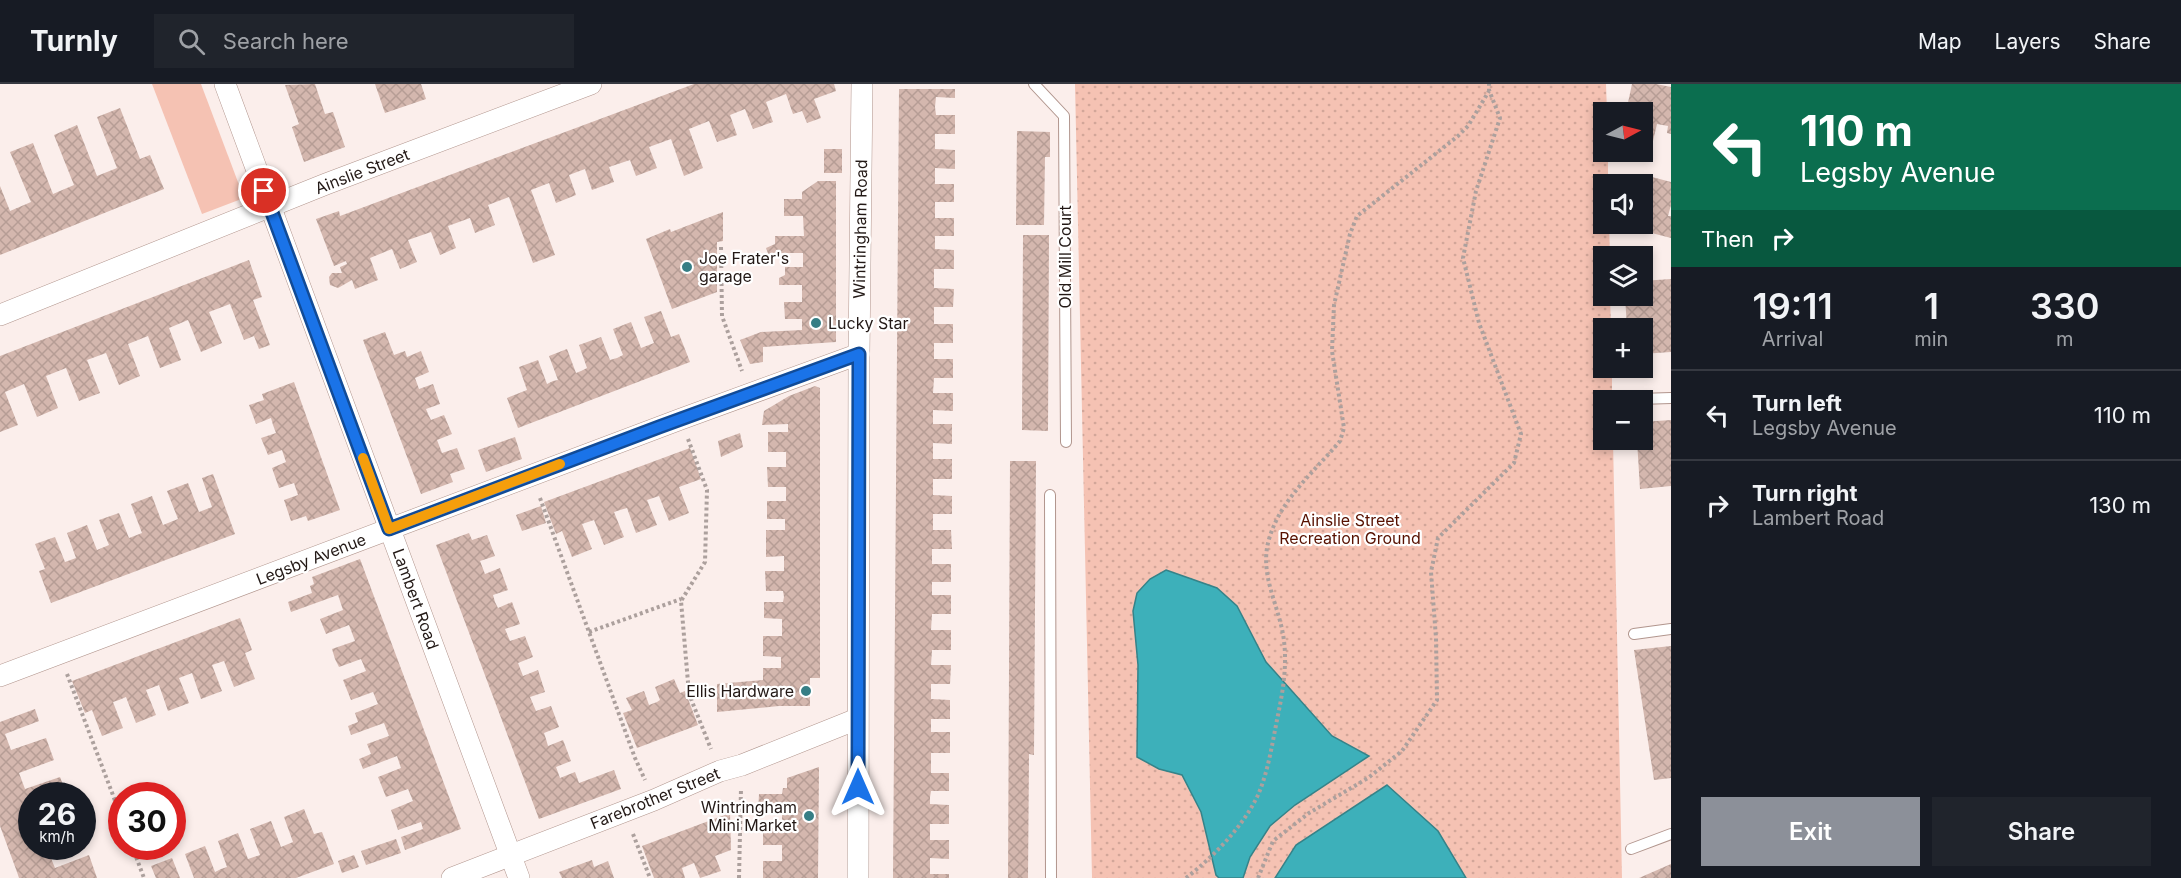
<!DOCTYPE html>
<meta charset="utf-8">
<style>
:root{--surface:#171b24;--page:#20242c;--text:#f1f3f6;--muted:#9ea1a6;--line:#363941;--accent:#8c9099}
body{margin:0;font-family:Inter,sans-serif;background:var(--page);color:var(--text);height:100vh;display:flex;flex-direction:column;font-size:22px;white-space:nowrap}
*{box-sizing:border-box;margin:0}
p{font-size:20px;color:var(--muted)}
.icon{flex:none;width:33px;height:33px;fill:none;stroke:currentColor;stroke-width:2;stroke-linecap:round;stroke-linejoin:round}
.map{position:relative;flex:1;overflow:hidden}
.details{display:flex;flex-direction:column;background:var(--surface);width:510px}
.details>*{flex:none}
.hud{background:#0b6e4f;color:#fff;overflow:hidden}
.needle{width:39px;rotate:83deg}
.buttons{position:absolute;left:1593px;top:18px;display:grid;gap:12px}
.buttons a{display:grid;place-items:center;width:60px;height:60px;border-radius:0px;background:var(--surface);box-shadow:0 3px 9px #0003;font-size:30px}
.speed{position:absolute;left:18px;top:698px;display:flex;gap:12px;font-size:30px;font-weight:700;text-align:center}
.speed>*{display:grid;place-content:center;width:78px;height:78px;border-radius:50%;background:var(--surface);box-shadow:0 3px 9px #0003;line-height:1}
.speed small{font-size:15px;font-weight:400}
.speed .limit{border:9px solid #d22;background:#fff;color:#111}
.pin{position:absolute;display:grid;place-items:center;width:51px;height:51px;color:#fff;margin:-26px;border:3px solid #fff;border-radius:50%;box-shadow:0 2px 6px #0007}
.me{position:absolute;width:66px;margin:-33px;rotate:0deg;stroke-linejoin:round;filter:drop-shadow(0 0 4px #0008)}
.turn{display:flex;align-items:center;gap:21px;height:126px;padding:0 30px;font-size:27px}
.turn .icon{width:78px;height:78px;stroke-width:2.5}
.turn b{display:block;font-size:42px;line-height:51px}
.then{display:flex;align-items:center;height:57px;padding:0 30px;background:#0003;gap:12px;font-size:22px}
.eta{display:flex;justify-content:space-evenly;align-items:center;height:102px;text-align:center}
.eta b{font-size:36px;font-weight:600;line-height:42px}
.button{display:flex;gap:12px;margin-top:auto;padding:12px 30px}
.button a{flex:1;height:69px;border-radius:0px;background:var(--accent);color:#fff;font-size:24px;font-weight:600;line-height:69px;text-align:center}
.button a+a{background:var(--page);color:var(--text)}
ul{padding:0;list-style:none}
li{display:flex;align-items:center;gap:18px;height:90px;padding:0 30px;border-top:2px solid var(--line)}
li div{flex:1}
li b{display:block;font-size:22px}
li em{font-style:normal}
header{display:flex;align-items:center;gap:36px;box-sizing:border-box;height:84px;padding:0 30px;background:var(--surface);border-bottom:2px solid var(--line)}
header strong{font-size:28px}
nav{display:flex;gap:33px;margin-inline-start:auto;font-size:21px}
.search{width:420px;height:54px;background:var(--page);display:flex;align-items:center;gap:15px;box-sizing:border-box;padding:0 21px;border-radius:0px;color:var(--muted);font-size:22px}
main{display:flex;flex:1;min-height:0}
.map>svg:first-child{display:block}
.green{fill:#f5c2b3}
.park{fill:url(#park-dots)}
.water{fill:#3db0ba;stroke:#358389;stroke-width:1.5}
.building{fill:url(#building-cross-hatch)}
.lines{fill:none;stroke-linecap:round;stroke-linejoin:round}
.lane-casing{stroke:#b1958d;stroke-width:12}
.street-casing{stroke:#b1958d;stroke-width:22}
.path{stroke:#aca09d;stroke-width:4;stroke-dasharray:3 3;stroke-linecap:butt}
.lane{stroke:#fff;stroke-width:10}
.street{stroke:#fff;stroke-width:21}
.route-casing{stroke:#114b97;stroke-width:15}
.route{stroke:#1a73e8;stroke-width:10}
.slow{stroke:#f59e0b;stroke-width:10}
.poi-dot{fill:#367e85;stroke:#fff;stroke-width:2}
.labels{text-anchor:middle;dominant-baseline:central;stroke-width:4.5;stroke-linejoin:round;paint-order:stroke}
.street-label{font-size:16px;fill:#231916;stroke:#fff}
.poi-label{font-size:16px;fill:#231916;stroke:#fff;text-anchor:start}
.park-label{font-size:16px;fill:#571100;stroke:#fff}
</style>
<header>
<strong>Turnly</strong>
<div class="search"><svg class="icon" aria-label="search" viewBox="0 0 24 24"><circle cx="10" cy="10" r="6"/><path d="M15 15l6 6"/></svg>Search here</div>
<nav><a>Map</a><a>Layers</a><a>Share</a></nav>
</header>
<main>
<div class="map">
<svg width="1671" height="794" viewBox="0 0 1671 794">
<defs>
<pattern id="park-dots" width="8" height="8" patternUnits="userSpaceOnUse" patternTransform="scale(1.5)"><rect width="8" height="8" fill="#f5c2b3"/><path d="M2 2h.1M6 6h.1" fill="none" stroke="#d2a699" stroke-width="1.8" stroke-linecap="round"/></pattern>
<pattern id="building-cross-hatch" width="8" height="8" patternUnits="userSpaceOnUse" patternTransform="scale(1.5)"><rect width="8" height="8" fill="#d4b7ae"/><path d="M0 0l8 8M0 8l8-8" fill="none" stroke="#b69d95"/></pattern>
</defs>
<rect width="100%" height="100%" fill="#fbeeeb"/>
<!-- green -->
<path class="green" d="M152 0H201L244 114 202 130Z"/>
<!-- park -->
<path class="park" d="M1075 0H1606L1607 28H1604V68H1608V100H1604V140H1609L1610 172H1604V212H1610L1611 244H1604V284H1612V316H1604V356H1613L1622 794H1092Z"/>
<!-- water -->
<g class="water">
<path d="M1166 486 1217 504 1237 522 1266 578 1332 652 1369 672 1295 721 1270 742 1250 773 1243 794H1219L1216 791 1201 728 1182 691 1159 685 1137 673 1138 581 1133 527 1137 509 1150 495Z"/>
<path d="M1387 701 1438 747 1466 794H1275L1296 761Z"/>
</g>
<!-- building -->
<g class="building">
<path d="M315 0 325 30 333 28 345 63 304 78 292 43 299 40 285 1Z"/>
<path d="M375 0H421L426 15 385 29Z"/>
<path d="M694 0H834L836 7 814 15 821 34 807 39 802 27 793 30 786 10 766 18 773 38 753 45 745 25 730 31 737 51 717 58 709 37 689 45 703 84 684 92 671 55 649 63 657 84 636 92 630 76 609 83 614 98 592 106 585 85 569 91 576 111 556 119 549 99 531 106 555 171 533 179 509 113 488 121 495 141 475 149 470 134 448 142 456 164 440 171 431 148 408 156 417 178 400 185 392 165 370 174 378 196 355 205 352 196 338 204 330 201 329 193 332 189H342L340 183 347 180 346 177 334 182 316 135 339 127 340 132Z"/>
<path d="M1632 0H1656L1671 3V50L1667 49 1668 42 1657 40 1653 57 1642 54V28H1626Z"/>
<path d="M899 5H955V14L936 13 935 23 936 31H955V50H935V65L955 66V85L935 84V100H954V118H935V134H954V152H935V165L954 166V185H934V204L954 205 953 223H934V240H953V259H934V275H953V294H934L933 309H953V327L933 326V340H952V360L933 359V375H952V395H933V411L952 412V430H933V446H951L952 465H932V480H951V498H932V511H951V530H932L931 546H951V566H932L931 581H951L950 600H931V615L950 616V635H931V648H950V669H931V689H949V707H931L930 713V720L949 721V740H930V756H949V775L930 774V790H949V794H893Z"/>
<path d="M120 24 140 75 150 71 164 105 0 171V102L10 127 31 118 10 68 33 59 53 110 74 101 54 51 77 41 97 92 117 84 97 33Z"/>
<path d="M1017 47 1050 48V73H1045L1044 141H1016Z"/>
<rect x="824" y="65" width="18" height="24"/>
<path d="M1652 93 1671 98V121L1668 132H1671V154L1640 146Z"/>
<path d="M818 97H836V258L763 263V278L750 280 740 256 761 248 802 246V235H785L784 218H802V201H779V194L785 191V183H803V169H776L769 172 766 164 775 160V152H804L803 132H784V115H802V108Z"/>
<path d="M723 128V157L717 158V208L672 225 646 155 670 145 671 148Z"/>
<path d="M1023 151H1049L1048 347 1022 346Z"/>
<path d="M249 176 262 213 253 216 270 261 259 265 254 252 244 256 230 220 209 228 222 259 201 268 188 236 169 244 181 276 160 284 148 252 128 260 140 292 119 301 106 269 87 276 100 309 79 317 66 284 46 292 58 324 37 333 24 300 5 308 18 341 0 348V272Z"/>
<path d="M1671 195V268L1642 270V244H1627L1625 212H1642V197Z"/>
<path d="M661 227 671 253 679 250 690 278 518 344 507 314 527 306 519 283 538 276 547 300 553 297 558 296 549 272 567 265 576 289 581 287 587 284 579 261 601 253 610 276 617 274 623 271 613 245 631 238 641 264 654 259 644 233Z"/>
<path d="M385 248 394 271 405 267 407 273 421 267 429 288 415 294 419 305 433 300 440 320 426 325 428 330 431 336 444 331 452 350 437 356 442 369 457 364 465 385 450 390 453 398 421 410 363 256Z"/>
<path d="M294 298 340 426 308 437 306 432 291 437 284 416 298 411 294 399 279 404 272 384 286 378 282 366 268 371 261 354 276 349 273 341 271 334 256 340 249 321 264 316 262 310Z"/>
<path d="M815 302 820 304V594H810V622H779L717 628V600L763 596V584H781V573L763 572V552H782V535L764 534V518H783L784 513 783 507H766L765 487H784V472L766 473V446H785V435H767V417H786V403H768L767 383H786V368H768V348H788V340L762 341 764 327 789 312Z"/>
<path d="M1671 336V402L1640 405 1637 356H1642V338Z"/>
<path d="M740 349 743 363 721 373 718 357Z"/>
<path d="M515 353 522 375 486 388 478 366Z"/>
<path d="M690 364 701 395 679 403 689 429 669 437 659 412 647 416 657 441 636 449 627 424 620 426 614 428 624 453 604 461 594 436 582 440 592 465 572 473 562 447 556 450 544 418Z"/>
<path d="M1010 377H1036L1034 671 1029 670 1028 794H1008Z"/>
<path d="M213 390 235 450 51 519 39 487 45 485 35 460 55 453 65 478 76 474 67 449 87 441 97 466 109 461 99 436 119 429 129 454 142 449 131 420 152 412 163 441 178 435 167 407 188 399 199 428 212 423 202 394Z"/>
<path d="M541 422 546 439 522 447 516 431Z"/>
<path d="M469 449 472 456 487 451 495 472 480 477 485 490 500 484 508 506 493 511 495 518 498 524 512 518 520 540 505 545 510 557 525 552 533 573 518 579 523 592 538 586 545 608 530 613 536 627 551 622 559 643 544 649 546 655 548 662 563 656 571 677 556 683 560 694 575 688 579 699 614 686 621 705 539 735 436 461Z"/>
<path d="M360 475 461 745 405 766 401 753 423 745 421 738 398 746 391 726 413 717 408 705 386 713 378 693 401 684 397 672 363 685 359 675 371 670 367 660 389 652 384 639 351 651 348 642 358 638 355 629 378 620 373 608 351 616 343 596 366 587 361 575 339 583 335 575 332 565 355 557 349 541 326 550 320 535 343 526 338 511 291 528 288 518 312 509 310 502 314 500 312 493Z"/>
<path d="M240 534 252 566 245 569 255 595 234 603 224 577 212 581 222 607 201 615 192 589 179 594 189 619 168 627 159 601 146 606 156 631 136 639 126 613 119 616 113 618 123 644 102 652 92 626 85 629 72 597Z"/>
<path d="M1671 562V694L1654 696 1634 566Z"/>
<path d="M674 595 680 609 685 607 698 641 637 664 623 629 632 626 626 614 644 607 649 621 657 618 660 616 655 603Z"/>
<path d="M35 625 39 637 5 650 11 666 46 654 54 676 19 689 25 705 60 693 67 711H32V762H61L48 767 55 784 89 771 97 794H19L17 788 0 742V638Z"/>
<path d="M819 683 818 794H763V777H782V761H763V744H782V728H758L759 710H782L783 704H787V694Z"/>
<path d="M304 725 314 750 322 748 334 780 296 794H194L185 770 205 762 215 788 221 785 227 783 218 757 238 749 248 775 260 771 250 745 271 737 281 763 293 758 284 733Z"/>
<path d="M730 729 731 766 715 772 721 787 700 794 694 779 682 784 685 794H654L642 762Z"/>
<path d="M396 755 401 769 366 781 361 767Z"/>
<path d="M354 771 359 783 342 789 338 777Z"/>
<path d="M172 774 180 794H156L151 782Z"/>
<path d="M592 776 594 783 608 777 614 794H562L559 788Z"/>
<path d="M1671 780V794H1639Z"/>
</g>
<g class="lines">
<defs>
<g id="lane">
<path d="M1034 0 1064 32 1066 358"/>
<path d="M1639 315 1671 314"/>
<path d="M1050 411 1051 794"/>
<path d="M1634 550 1671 545"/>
<path d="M1631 765 1671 750"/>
</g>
<g id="street">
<path d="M225 0 519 794"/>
<path d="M0 231 326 100 591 0"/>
<path d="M0 592 681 335 859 270"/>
<path d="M452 794 654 716 720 687 742 681 857 635"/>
<path d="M858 794 859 270 862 0"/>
</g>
</defs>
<!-- lane casing -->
<use href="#lane" class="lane-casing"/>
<!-- street casing -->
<use href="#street" class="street-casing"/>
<!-- path -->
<g class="path">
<path d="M721 163 722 232 742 287"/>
<path d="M688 355 707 406 705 478 681 517 689 610 711 665"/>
<path d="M540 414 635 674 645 696"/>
<path d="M589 548 681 515"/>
<path d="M67 590 122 735"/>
<path d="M633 750 650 794"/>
<path d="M132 762 144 794"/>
<path d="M739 794 741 705"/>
<path d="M1186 794C1213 773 1243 743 1258 711 1268 688 1272 661 1277 636 1283 607 1288 580 1283 550 1277 517 1258 487 1270 452 1282 414 1315 387 1340 357L1344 344 1332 267 1334 221 1350 150 1357 132 1458 52 1468 42 1489 7"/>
<path d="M1258 794 1273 757 1309 729 1368 694 1402 667 1437 616 1436 554 1431 488 1438 454 1514 379 1521 350 1479 239 1463 174 1476 107 1500 34 1489 6V0"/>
</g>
<!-- lane -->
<use href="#lane" class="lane"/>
<!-- street -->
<use href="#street" class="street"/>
</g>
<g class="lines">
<defs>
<path id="route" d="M264 107 389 445 659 343 859 270 858 703"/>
</defs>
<!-- route casing -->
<use href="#route" class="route-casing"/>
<!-- route -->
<use href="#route" class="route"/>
<!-- slow -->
<path class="slow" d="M363 374 389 445 560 380"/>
</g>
<!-- markers -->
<g class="poi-dot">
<circle cx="687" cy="183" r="6"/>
<circle cx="816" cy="239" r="6"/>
<circle cx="806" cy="607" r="6"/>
<circle cx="809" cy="732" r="6"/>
</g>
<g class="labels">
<!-- street labels -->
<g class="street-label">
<text transform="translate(362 87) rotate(-21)">Ainslie Street</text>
<text transform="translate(860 145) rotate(-89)">Wintringham Road</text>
<text transform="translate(1065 173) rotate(-90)">Old Mill Court</text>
<text transform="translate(311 475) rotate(-21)">Legsby Avenue</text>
<text transform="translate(416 515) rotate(70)">Lambert Road</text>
<text transform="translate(655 714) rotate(-22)">Farebrother Street</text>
</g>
<!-- poi labels -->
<g class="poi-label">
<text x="699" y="174">Joe Frater's<tspan x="699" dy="18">garage</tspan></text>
<text x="828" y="239">Lucky Star</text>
<text x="794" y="607" text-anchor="end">Ellis Hardware</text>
<text x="797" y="723" text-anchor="end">Wintringham<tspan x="797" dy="18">Mini Market</tspan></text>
</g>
<!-- park labels -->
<g class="park-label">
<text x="1350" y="436">Ainslie Street<tspan x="1350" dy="18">Recreation Ground</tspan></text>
</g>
</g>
</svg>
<div class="buttons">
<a><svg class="needle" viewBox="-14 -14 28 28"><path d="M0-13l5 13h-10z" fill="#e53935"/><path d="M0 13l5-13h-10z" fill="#9ea1a6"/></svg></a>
<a><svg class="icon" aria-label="sound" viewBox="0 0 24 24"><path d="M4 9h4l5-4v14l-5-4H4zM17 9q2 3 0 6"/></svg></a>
<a><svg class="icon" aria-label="layers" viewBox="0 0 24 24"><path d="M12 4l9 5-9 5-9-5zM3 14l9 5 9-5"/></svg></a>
<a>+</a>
<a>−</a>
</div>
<div class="speed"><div>26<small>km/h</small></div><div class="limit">30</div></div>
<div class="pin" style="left:264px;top:107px;background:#d93025"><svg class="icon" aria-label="arrive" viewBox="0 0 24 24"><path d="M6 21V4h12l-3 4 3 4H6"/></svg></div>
<svg class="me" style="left:858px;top:703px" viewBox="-20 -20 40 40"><path d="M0-17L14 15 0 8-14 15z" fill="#1a73e8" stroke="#fff" stroke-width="4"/></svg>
</div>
<section class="details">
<div class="hud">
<div class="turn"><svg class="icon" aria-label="left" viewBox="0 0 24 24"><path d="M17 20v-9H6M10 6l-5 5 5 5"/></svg><div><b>110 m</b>Legsby Avenue</div></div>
<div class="then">Then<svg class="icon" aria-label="right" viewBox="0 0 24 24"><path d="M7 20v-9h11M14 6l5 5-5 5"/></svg></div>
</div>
<div class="eta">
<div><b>19:11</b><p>Arrival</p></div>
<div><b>1</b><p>min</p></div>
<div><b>330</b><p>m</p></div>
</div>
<ul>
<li><svg class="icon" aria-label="left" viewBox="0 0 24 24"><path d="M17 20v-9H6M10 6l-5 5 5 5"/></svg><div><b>Turn left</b><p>Legsby Avenue</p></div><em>110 m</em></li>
<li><svg class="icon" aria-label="right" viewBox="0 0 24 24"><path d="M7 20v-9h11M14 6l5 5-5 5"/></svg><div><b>Turn right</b><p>Lambert Road</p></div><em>130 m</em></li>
</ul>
<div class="button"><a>Exit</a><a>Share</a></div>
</section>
</main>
